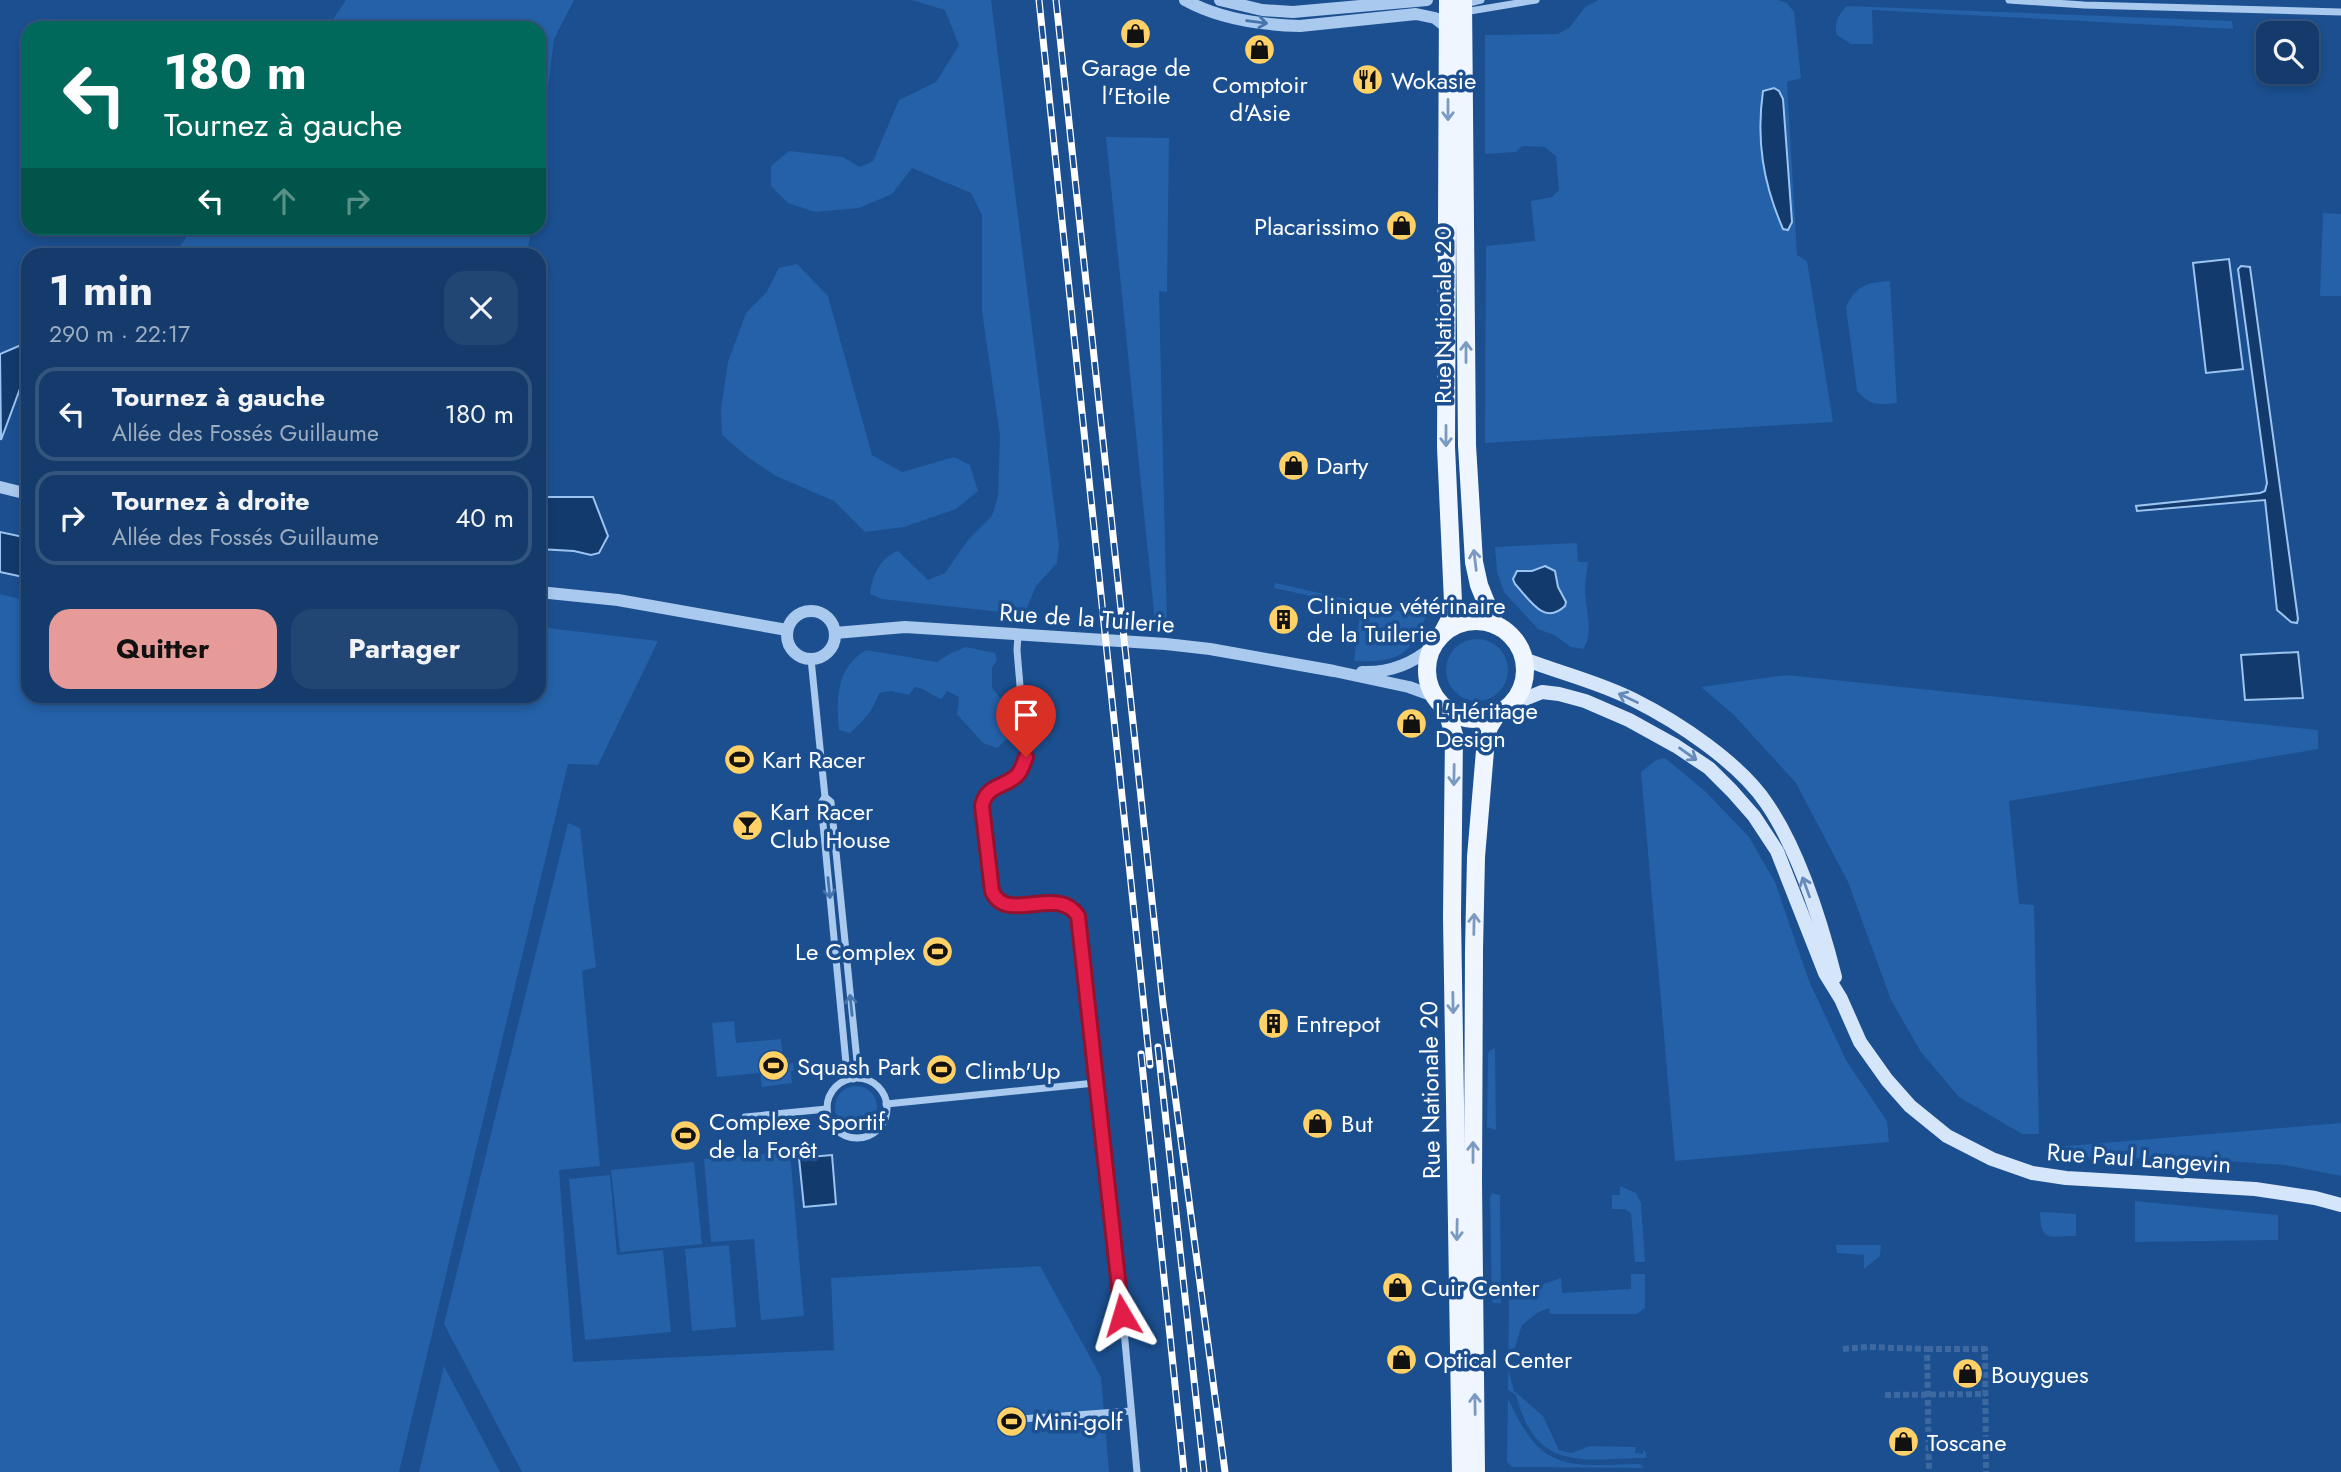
<!DOCTYPE html>
<html lang="fr">
<meta charset="utf-8">
<style>
:root{--surface:#143b6b;--page:#214673;--text:#f1f3f6;--muted:#9dadc1;--line:#33557e;--accent:#e69b98}
body{margin:0;font-family:Jost,sans-serif;background:var(--page);color:var(--text);height:100vh;display:flex;flex-direction:column;font-size:26px;white-space:nowrap}
*{box-sizing:border-box;margin:0}
p{font-size:23px;color:var(--muted)}
.icon{flex:none;width:38px;height:38px;fill:none;stroke:currentColor;stroke-width:2;stroke-linecap:round;stroke-linejoin:round}
.map{position:relative;flex:1;overflow:hidden}
.sheet{position:absolute;left:21px;top:248px;width:525px;height:455px;display:flex;flex-direction:column;background:var(--surface);border-radius:21px;box-shadow:0 4px 10px #0003,0 0 0 2px var(--line)}
.sheet>*{flex:none}
.top-card{position:absolute;left:21px;top:21px;width:525px;height:214px;border-radius:21px;box-shadow:0 4px 10px #0003,0 0 0 2px var(--line);background:#00695c;color:#fff;overflow:hidden}
.controls{position:absolute;left:2256px;top:21px;display:grid;gap:14px}
.controls a{display:grid;place-items:center;width:63px;height:63px;border-radius:14px;background:var(--surface);box-shadow:0 4px 10px #0003,0 0 0 2px var(--line);font-size:35px}
.pin{position:absolute;display:grid;place-items:center;width:60px;height:60px;color:#fff;margin:-72px -30px;border-radius:50% 50% 50% 0;rotate:-45deg;box-shadow:0 0 7px #0007}
.pin .icon{rotate:45deg}
.me{position:absolute;width:77px;margin:-38px;rotate:353deg;stroke-linejoin:round;filter:drop-shadow(0 0 5px #0008)}
.turn{display:flex;align-items:center;gap:24px;height:147px;padding:0 28px;font-size:32px}
.turn .icon{width:91px;height:91px;stroke-width:2.5}
.turn b{display:block;font-size:49px;line-height:60px}
.lanes{display:flex;align-items:center;height:66px;padding:0 28px;background:#0003;justify-content:center;gap:35px;direction:ltr}
.lanes .off{opacity:.35}
.round{display:grid;place-items:center;flex:none;width:74px;height:74px;border-radius:21px;background:var(--page)}
.headline{display:flex;align-items:center;justify-content:space-between;height:119px;padding:0 28px}
h1{font-size:42px;font-weight:700;line-height:52px}
.button{display:flex;gap:14px;margin-top:auto;padding:14px 28px}
.button a{flex:1;height:80px;border-radius:21px;background:var(--accent);color:#111;font-size:28px;font-weight:700;line-height:80px;text-align:center}
.button a+a{background:var(--page);color:var(--text)}
ul{padding:0;list-style:none}
li{display:flex;align-items:center;gap:21px;height:94px;margin:0 14px 10px;padding:0 14px;border:4px solid var(--line);border-radius:21px}
li div{flex:1}
li b{display:block;font-size:26px}
li em{font-style:normal}
.map>svg:first-child{display:block}
.green{fill:#2461a8}
.water{fill:#123a6d;stroke:#9cc4f0;stroke-width:2}
.lines{fill:none;stroke-linecap:round;stroke-linejoin:round}
.pedestrian-tunnel{stroke:#3d69a0;stroke-width:6;stroke-dasharray:6 3;stroke-linecap:butt}
.minor{stroke:#a9c9ee;stroke-width:7}
.tertiary{stroke:#a9c9ee;stroke-width:12}
.secondary{stroke:#d6e6fa;stroke-width:14}
.primary{stroke:#f0f6ff;stroke-width:18}
.rail-casing{stroke:#fff;stroke-width:7}
.rail{stroke:#1b4f8f;stroke-width:4.5;stroke-dasharray:13;stroke-linecap:butt}
.oneway{stroke:#4674ac}
.oneway2{stroke:#7b9ac1}
.oneway3{stroke:#668bba}
.route-casing{stroke:#92132f;stroke-width:18}
.route{stroke:#e11d48;stroke-width:12}
.labels{text-anchor:middle;dominant-baseline:central;stroke-width:7;stroke-linejoin:round;paint-order:stroke}
.poi-label{font-size:24px;fill:#fff;stroke:#1b4f8f;text-anchor:start}
.street-label{font-size:24px;fill:#fff;stroke:#1b4f8f}
</style>
<div class="map">
<svg width="2341" height="1472" viewBox="0 0 2341 1472">
<rect width="100%" height="100%" fill="#1b4f8f"/>
<!-- green -->
<g class="green">
<path d="M346 0H574L554 39 539 162V28H327Z"/>
<path d="M912 0H991L1059 545 1057 563 1036 586 1026 610 1001 612 882 599 870 594C873 574 879 559 898 551L928 580 945 573 968 540 992 516 998 496 1000 436 982 311V215L971 193 912 168 892 194 859 208 815 212 788 203 771 186V166L789 151 843 157 860 167 873 161 899 100 936 82 959 45 945 10Z"/>
<path d="M1598 0H1778L1787 3 1794 12 1801 78 1787 82 1797 255 1807 261 1833 422 1485 443 1486 246 1535 241 1531 201 1552 197 1559 190 1556 156 1545 147 1522 146 1516 152 1485 154V35L1558 34 1570 27 1585 7Z"/>
<path d="M1847 6 2232 21 2233 29 1872 10 1873 44H1851L1837 35C1833 22 1839 15 1847 6Z"/>
<path d="M1106 137 1169 138 1167 292 1159 291 1167 626 1155 622Z"/>
<path d="M2323 213 2341 214V296H2320Z"/>
<path d="M193 228H531L527 255H174Z"/>
<path d="M797 264 828 296 872 455 902 472 954 457 970 465 978 491 956 509 904 527 865 532 834 501 776 476 749 458 722 435 721 409 728 362 746 313 766 293 779 268Z"/>
<path d="M1890 281 1897 403C1878 405 1871 406 1857 391L1846 307C1857 284 1867 283 1890 281Z"/>
<path d="M1577 543 1578 562H1588C1587 572 1585 582 1585 592 1586 609 1594 635 1583 649L1571 647 1554 635 1538 629 1504 592 1497 572 1495 547Z"/>
<path d="M1275 583 1426 617C1421 626 1417 639 1409 647 1397 662 1372 662 1354 661L1361 607 1274 588Z"/>
<path d="M0 594 28 601V696H539V627L658 641 598 765 568 764 399 1472H0Z"/>
<circle cx="1477" cy="670" r="31"/>
<path d="M966 647 995 653 997 660 992 668V688L1006 705 1008 738 997 748 983 743 957 714 959 697 947 691 942 699C932 696 924 688 915 687L909 695 891 691 879 693C874 710 863 721 850 733L839 730C836 699 836 668 866 650L937 662 951 653Z"/>
<path d="M1786 675 2318 730V749L2009 801 2019 904 2034 905 2039 1134H2022L1959 1097 1921 1052 1891 1000 1848 882 1796 783 1734 715 1701 687Z"/>
<path d="M1665 758 1706 792 1749 837 1775 882 1809 981 1847 1062 1887 1121 1889 1142 1675 1161 1641 772 1656 760Z"/>
<path d="M568 823 580 828 596 967 582 971 600 1166 559 1170 573 1362 834 1350 831 1278 1040 1266 1101 1377 1109 1472H522L444 1324Z"/>
<path d="M734 1021 736 1043 781 1039 783 1058H789V1064L793 1063 794 1070 791 1071 792 1083 762 1087 760 1073 717 1077 712 1023Z"/>
<path d="M1495 1048 1496 1130 1487 1127 1488 1055 1489 1051Z"/>
<circle cx="856" cy="1107" r="21"/>
<path d="M2341 1123V1176L2285 1165 2195 1159 2067 1157 2055 1147Z"/>
<path d="M790 1152 804 1316 761 1320 754 1239 711 1242 704 1159Z"/>
<path d="M694 1162 702 1244 620 1252 611 1170Z"/>
<path d="M610 1175 617 1255 663 1250 671 1332 585 1340 569 1179Z"/>
<path d="M1620 1186 1636 1193 1641 1203 1645 1262H1635L1631 1213 1625 1209H1612V1195H1620Z"/>
<path d="M1492 1193 1500 1195 1501 1303H1493L1492 1301 1490 1198Z"/>
<path d="M2135 1201 2278 1215V1240L2135 1242Z"/>
<path d="M2040 1212 2076 1214V1236C2049 1236 2041 1243 2040 1212Z"/>
<path d="M729 1245 736 1327 692 1331 685 1249Z"/>
<path d="M1836 1245H1881L1880 1256 1864 1269V1255L1837 1253Z"/>
<path d="M1631 1274H1645V1308L1637 1314H1550L1549 1308 1537 1313 1522 1325 1508 1369 1514 1391 1543 1416 1559 1450 1572 1453 1590 1446 1636 1447 1635 1453 1643 1454V1449L1646 1453V1458C1581 1459 1536 1472 1516 1395L1508 1390 1509 1299H1535V1287L1561 1278 1562 1293 1631 1289Z"/>
<path d="M444 1366 500 1472H419Z"/>
<path d="M1508 1398C1541 1472 1565 1466 1640 1464L1644 1468 1512 1467 1507 1462Z"/>
</g>
<!-- water -->
<g class="water">
<path d="M1774 88 1779 91 1783 99 1792 222 1788 230 1783 229C1763 183 1756 140 1763 91Z"/>
<path d="M2229 259 2243 369 2206 373 2193 263Z"/>
<path d="M2241 266 2250 267 2298 619 2297 623 2291 622 2277 610 2265 500 2137 511 2136 506 2260 493 2265 491 2267 483 2238 269Z"/>
<path d="M28 342V367L1 440 0 354Z"/>
<path d="M539 494 545 497H593L608 536 599 553 591 555 574 551 539 549Z"/>
<path d="M0 532 28 538V578L0 572Z"/>
<path d="M1545 566 1555 571 1558 587 1566 602 1565 606C1544 626 1530 600 1515 584L1513 579 1517 571H1532Z"/>
<path d="M2298 652 2303 698 2245 700 2241 655Z"/>
<path d="M832 1155 836 1204 804 1207 799 1158Z"/>
</g>
<g class="lines">
<!-- pedestrian-tunnel -->
<g class="pedestrian-tunnel">
<path d="M1843 1349 1868 1347 1927 1349 1929 1472"/>
<path d="M1927 1349H1985L1986 1472"/>
<path d="M1885 1395 1985 1394"/>
</g>
<!-- minor -->
<g class="minor">
<path d="M2009 0 2084 5 2341 12"/>
<path d="M1465 4 1481 0"/>
<path d="M1464 12 1536 0"/>
<path d="M1018 635 1017 650 1026 757 1018 774 1014 778 993 788 983 800 992 891C1006 925 1057 884 1078 916L1125 1341 1137 1472"/>
<path d="M811 659 825 797 821 803 846 1063 853 1072"/>
<path d="M825 797 831 802 857 1061 853 1072V1079"/>
<circle cx="857" cy="1108" r="30"/>
<path d="M886 1104 1095 1083"/>
<path d="M745 1117 827 1109"/>
<path d="M1021 1419 1131 1411"/>
</g>
<!-- tertiary -->
<g class="tertiary">
<path d="M1185 0C1219 19 1262 25 1300 26L1416 14 1435 18 1449 29"/>
<path d="M1220 0 1262 10 1293 12 1427 0"/>
<path d="M0 487 28 494"/>
<path d="M539 592 618 600 787 630"/>
<circle cx="811" cy="635" r="24"/>
<path d="M835 633 905 627 1166 644 1210 649 1334 671 1409 687 1434 696"/>
<path d="M1362 672C1389 673 1411 665 1432 647"/>
</g>
<!-- secondary -->
<g class="secondary">
<path d="M1524 659C1560 673 1599 682 1634 700 1678 722 1740 763 1767 804 1799 851 1821 922 1835 977"/>
<path d="M1512 704 1542 692 1559 694 1585 701 1629 720 1676 746 1709 768 1732 791 1754 816 1777 851 1825 973 1841 999 1860 1042 1887 1080 1910 1106 1947 1136 1992 1159 2032 1173 2066 1178 2255 1189 2315 1198 2341 1205"/>
</g>
<!-- primary -->
<g class="primary">
<path d="M1463 0 1467 445 1474 562 1479 585 1495 625"/>
<circle cx="1476" cy="670" r="49"/>
<path d="M1442 634 1450 619 1453 602 1446 447 1448 0"/>
<path d="M1446 708 1454 735 1452 917 1461 1472"/>
<path d="M1476 1472 1473 1182 1474 950 1476 857 1486 739 1489 727 1497 714"/>
</g>
<defs>
<g id="rail">
<path d="M1039 0 1150 1065"/>
<path d="M1056 0 1163 1004 1225 1472"/>
<path d="M1158 1047 1204 1472"/>
<path d="M1141 1054 1184 1472"/>
</g>
</defs>
<!-- rail casing -->
<use href="#rail" class="rail-casing"/>
<!-- rail -->
<use href="#rail" class="rail"/>
</g>
<!-- one-way arrows -->
<defs><path id="oneway-shaft" d="M-6 0H5M1.5-3L5.5 0L1.5 3" fill="none" stroke-width="1.6" stroke-linecap="round" stroke-linejoin="round" transform="scale(1.75)"/></defs>
<g class="oneway">
<use href="#oneway-shaft" transform="translate(1257 22) rotate(7)"/>
<use href="#oneway-shaft" transform="translate(829 888) rotate(84)"/>
<use href="#oneway-shaft" transform="translate(851 1005) rotate(-96)"/>
</g>
<g class="oneway2">
<use href="#oneway-shaft" transform="translate(1448 110) rotate(90)"/>
<use href="#oneway-shaft" transform="translate(1466 352) rotate(-90)"/>
<use href="#oneway-shaft" transform="translate(1446 436) rotate(90)"/>
<use href="#oneway-shaft" transform="translate(1475 560) rotate(-97)"/>
<use href="#oneway-shaft" transform="translate(1454 775) rotate(91)"/>
<use href="#oneway-shaft" transform="translate(1474 924) rotate(-89)"/>
<use href="#oneway-shaft" transform="translate(1453 1003) rotate(89)"/>
<use href="#oneway-shaft" transform="translate(1473 1152) rotate(-90)"/>
<use href="#oneway-shaft" transform="translate(1457 1230) rotate(91)"/>
<use href="#oneway-shaft" transform="translate(1475 1404) rotate(-91)"/>
</g>
<g class="oneway3">
<use href="#oneway-shaft" transform="translate(1628 698) rotate(-155)"/>
<use href="#oneway-shaft" transform="translate(1688 754) rotate(35)"/>
<use href="#oneway-shaft" transform="translate(1806 887) rotate(-110)"/>
</g>
<g class="lines">
<defs>
<path id="route" d="M1026 757C1023 764 1021 773 1015 777 1001 788 986 786 982 806L992 891C1006 925 1057 884 1078 916L1122 1315"/>
</defs>
<!-- route casing -->
<use href="#route" class="route-casing"/>
<!-- route -->
<use href="#route" class="route"/>
</g>
<!-- icons -->
<defs>
<symbol id="shop-disc" viewBox="-11 -11 22 22"><circle r="9.5" fill="#ffd166" stroke="#1b4f8f"/><path d="M-5-2.5h2.3a2.7 3.5 0 0 1 5.4 0H5L5.5 6h-11ZM-1.5-2.5h3a1.5 2.3 0 0 0-3 0Z" fill="#111"/></symbol>
<symbol id="restaurant-disc" viewBox="-11 -11 22 22"><circle r="9.5" fill="#ffd166" stroke="#1b4f8f"/><path d="M-5-6h1v4h1v-4h1v4h1v-4h1v5L-1.5 .5V6h-2V.5L-5-1ZM5-6V6H3V1.5H1.5Q1.5-4 5-6Z" fill="#111"/></symbol>
<symbol id="building-disc" viewBox="-11 -11 22 22"><circle r="9.5" fill="#ffd166" stroke="#1b4f8f"/><path d="M-4-6H4V6H1V3H-1V6H-4ZM-2.5-4.3h1.7v1.8h-1.7ZM.8-4.3h1.7v1.8H.8ZM-2.5-1h1.7V.8h-1.7ZM.8-1h1.7V.8H.8Z" fill="#111"/></symbol>
<symbol id="stadium-disc" viewBox="-11 -11 22 22"><circle r="9.5" fill="#ffd166" stroke="#1b4f8f"/><path d="M0-5a6.5 5 0 1 0 0 10a6.5 5 0 1 0 0-10ZM-3.5-1.8h7v3.6h-7Z" fill="#111"/></symbol>
<symbol id="bar-disc" viewBox="-11 -11 22 22"><circle r="9.5" fill="#ffd166" stroke="#1b4f8f"/><path d="M-6-5H6L.8 .8V4.5H3.5V6h-7V4.5H-.8V.8Z" fill="#111"/></symbol>
</defs>
<g fill-rule="evenodd">
<use href="#shop-disc" x="1118" y="16" width="35" height="35"/>
<use href="#shop-disc" x="1242" y="32" width="35" height="35"/>
<use href="#restaurant-disc" x="1350" y="62" width="35" height="35"/>
<use href="#shop-disc" x="1384" y="208" width="35" height="35"/>
<use href="#shop-disc" x="1276" y="448" width="35" height="35"/>
<use href="#building-disc" x="1266" y="602" width="35" height="35"/>
<use href="#shop-disc" x="1394" y="706" width="35" height="35"/>
<use href="#stadium-disc" x="722" y="742" width="35" height="35"/>
<use href="#bar-disc" x="730" y="808" width="35" height="35"/>
<use href="#stadium-disc" x="920" y="934" width="35" height="35"/>
<use href="#building-disc" x="1256" y="1006" width="35" height="35"/>
<use href="#stadium-disc" x="756" y="1048" width="35" height="35"/>
<use href="#stadium-disc" x="924" y="1052" width="35" height="35"/>
<use href="#shop-disc" x="1300" y="1106" width="35" height="35"/>
<use href="#stadium-disc" x="668" y="1118" width="35" height="35"/>
<use href="#shop-disc" x="1380" y="1270" width="35" height="35"/>
<use href="#shop-disc" x="1384" y="1342" width="35" height="35"/>
<use href="#shop-disc" x="1950" y="1356" width="35" height="35"/>
<use href="#stadium-disc" x="994" y="1404" width="35" height="35"/>
<use href="#shop-disc" x="1886" y="1424" width="35" height="35"/>
</g>
<g class="labels">
<!-- poi labels -->
<g class="poi-label">
<text x="1136" y="67" text-anchor="middle">Garage de<tspan x="1136" dy="28">l'Etoile</tspan></text>
<text x="1391" y="80">Wokasie</text>
<text x="1260" y="84" text-anchor="middle">Comptoir<tspan x="1260" dy="28">d'Asie</tspan></text>
<text x="1379" y="226" text-anchor="end">Placarissimo</text>
<text x="1316" y="465">Darty</text>
<text x="1307" y="605">Clinique vétérinaire<tspan x="1307" dy="28">de la Tuilerie</tspan></text>
<text x="1435" y="710">L'Héritage<tspan x="1435" dy="28">Design</tspan></text>
<text x="762" y="759">Kart Racer</text>
<text x="770" y="811">Kart Racer<tspan x="770" dy="28">Club House</tspan></text>
<text x="915" y="951" text-anchor="end">Le Complex</text>
<text x="1296" y="1023">Entrepot</text>
<text x="797" y="1066">Squash Park</text>
<text x="965" y="1070">Climb'Up</text>
<text x="709" y="1121">Complexe Sportif<tspan x="709" dy="28">de la Forêt</tspan></text>
<text x="1341" y="1123">But</text>
<text x="1421" y="1287">Cuir Center</text>
<text x="1424" y="1359">Optical Center</text>
<text x="1991" y="1374">Bouygues</text>
<text x="1034" y="1421">Mini-golf</text>
<text x="1927" y="1442">Toscane</text>
</g>
<!-- street labels -->
<g class="street-label">
<text transform="translate(1442 315) rotate(-90)">Rue Nationale 20</text>
<text transform="translate(1087 618) rotate(4)">Rue de la Tuilerie</text>
<text transform="translate(1430 1090) rotate(-91)">Rue Nationale 20</text>
<text transform="translate(2139 1158) rotate(4)">Rue Paul Langevin</text>
</g>
</g>
</svg>
<div class="controls">
<a><svg class="icon" aria-label="search" viewBox="0 0 24 24"><circle cx="10" cy="10" r="6"/><path d="M15 15l6 6"/></svg></a>
</div>
<div class="pin" style="left:1026px;top:757px;background:#d93025"><svg class="icon" aria-label="arrive" viewBox="0 0 24 24"><path d="M6 21V4h12l-3 4 3 4H6"/></svg></div>
<svg class="me" style="left:1122px;top:1315px" viewBox="-20 -20 40 40"><path d="M0-17L14 15 0 8-14 15z" fill="#e11d48" stroke="#fff" stroke-width="4"/></svg>
<div class="top-card">
<div class="turn"><svg class="icon" aria-label="left" viewBox="0 0 24 24"><path d="M17 20v-9H6M10 6l-5 5 5 5"/></svg><div><b>180 m</b>Tournez à gauche</div></div>
<div class="lanes"><svg class="icon" aria-label="left" viewBox="0 0 24 24"><path d="M17 20v-9H6M10 6l-5 5 5 5"/></svg><svg class="icon off" aria-label="ahead" viewBox="0 0 24 24"><path d="M12 20V5M6 11l6-6 6 6"/></svg><svg class="icon off" aria-label="right" viewBox="0 0 24 24"><path d="M7 20v-9h11M14 6l5 5-5 5"/></svg></div>
</div>
<section class="sheet">
<div class="headline"><div><h1>1 min</h1><p>290 m · 22:17</p></div><a class="round"><svg class="icon" aria-label="close" viewBox="0 0 24 24"><path d="M6 6l12 12M18 6L6 18"/></svg></a></div>
<ul>
<li><svg class="icon" aria-label="left" viewBox="0 0 24 24"><path d="M17 20v-9H6M10 6l-5 5 5 5"/></svg><div><b>Tournez à gauche</b><p>Allée des Fossés Guillaume</p></div><em>180 m</em></li>
<li><svg class="icon" aria-label="right" viewBox="0 0 24 24"><path d="M7 20v-9h11M14 6l5 5-5 5"/></svg><div><b>Tournez à droite</b><p>Allée des Fossés Guillaume</p></div><em>40 m</em></li>
</ul>
<div class="button"><a>Quitter</a><a>Partager</a></div>
</section>
</div>
